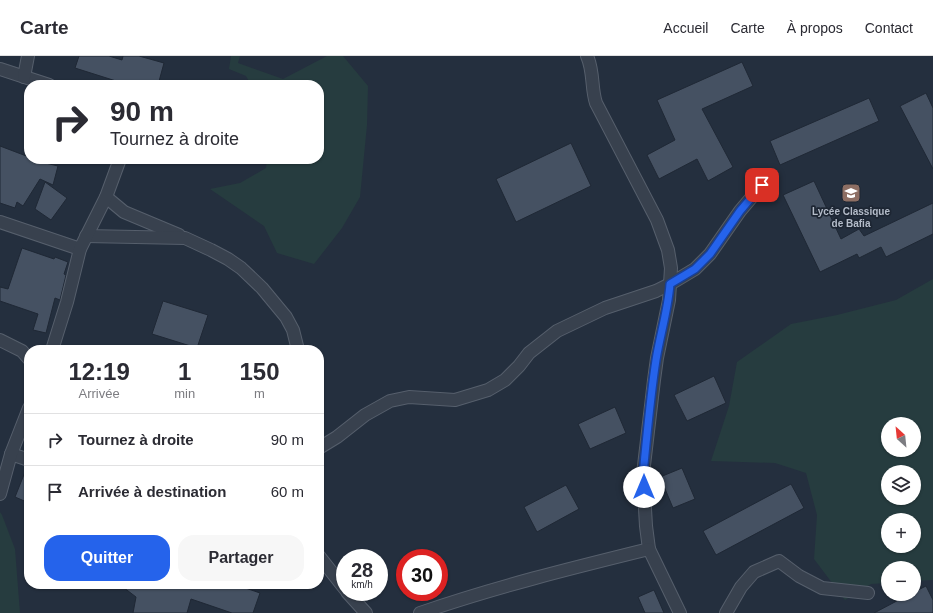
<!DOCTYPE html>
<html lang="fr">
<meta charset="utf-8">
<style>
:root{--surface:#fff;--page:#f7f7f7;--text:#2b2b33;--muted:#7c7c81;--line:#e1e1e2;--accent:#2563eb}
body{margin:0;font-family:Arial,sans-serif;background:var(--page);color:var(--text);height:100vh;display:flex;flex-direction:column;font-size:15px;white-space:nowrap}
*{box-sizing:border-box;margin:0}
p{font-size:13px;color:var(--muted)}
.icon{flex:none;width:22px;height:22px;fill:none;stroke:currentColor;stroke-width:2;stroke-linecap:round;stroke-linejoin:round}
.map{position:relative;flex:1;overflow:hidden}
.details{position:absolute;left:24px;top:289px;width:300px;height:244px;display:flex;flex-direction:column;background:var(--surface);border-radius:16px;box-shadow:0 1px 3px #0004}
.details>*{flex:none}
.hud{position:absolute;left:24px;top:24px;width:300px;height:84px;border-radius:16px;box-shadow:0 1px 3px #0004;background:#fff;color:var(--text);overflow:hidden}
.needle{width:26px;rotate:333deg}
.fabs{position:absolute;left:881px;top:361px;display:grid;gap:8px}
.fabs a{display:grid;place-items:center;width:40px;height:40px;border-radius:50%;background:var(--surface);box-shadow:0 1px 3px #0004;font-size:20px}
.speed{position:absolute;left:336px;top:493px;display:flex;gap:8px;font-size:20px;font-weight:700;text-align:center}
.speed>*{display:grid;place-content:center;width:52px;height:52px;border-radius:50%;background:var(--surface);box-shadow:0 1px 3px #0004;line-height:1}
.speed small{font-size:10px;font-weight:400}
.speed .limit{border:6px solid #d22;background:#fff;color:#111}
.pin{position:absolute;display:grid;place-items:center;width:34px;height:34px;color:#fff;margin:-17px;border-radius:8px;box-shadow:0 2px 6px #0006}
.me{position:absolute;width:44px;margin:-22px;rotate:0deg;stroke-linejoin:round;filter:drop-shadow(0 0 3px #0008)}
.turn{display:flex;align-items:center;gap:14px;height:84px;padding:0 20px;font-size:18px}
.turn .icon{width:52px;height:52px;stroke-width:2.5}
.turn b{display:block;font-size:28px;line-height:34px}
.eta{display:flex;justify-content:space-evenly;align-items:center;height:68px;text-align:center}
.eta b{font-size:24px;font-weight:700;line-height:28px}
.cta{display:flex;gap:8px;margin-top:auto;padding:8px 20px}
.cta a{flex:1;height:46px;border-radius:16px;background:var(--accent);color:#fff;font-size:16px;font-weight:700;line-height:46px;text-align:center}
.cta a+a{background:var(--page);color:var(--text)}
ul{padding:0;list-style:none}
li{display:flex;align-items:center;gap:12px;height:52px;padding:0 20px;border-top:1px solid var(--line)}
li div{flex:1}
li b{display:block;font-size:15px}
li em{font-style:normal}
header{display:flex;align-items:center;gap:24px;box-sizing:border-box;height:56px;padding:0 20px;background:var(--surface);border-bottom:1px solid var(--line)}
header strong{font-size:19px}
nav{display:flex;gap:22px;margin-inline-start:auto;font-size:14px}
.map>svg:first-child{display:block}
.green{fill:#263c3f;fill-rule:evenodd}
.building{fill:#455162;stroke:#1f2835}
.lines{fill:none;stroke-linecap:round;stroke-linejoin:round}
.street-casing{stroke:#565f6c;stroke-width:14}
.street{stroke:#38414e;stroke-width:12}
.route-casing{stroke:#184099;stroke-width:10}
.route{stroke:#2563eb;stroke-width:7}
.labels{text-anchor:middle;dominant-baseline:central;stroke-width:3.5;stroke-linejoin:round;paint-order:stroke}
.poi-label{font-size:10px;font-weight:bold;fill:#b4bcc9;stroke:#1d2633}
</style>
<header>
<strong>Carte</strong>
<nav><a>Accueil</a><a>Carte</a><a>À propos</a><a>Contact</a></nav>
</header>
<div class="map">
<svg width="933" height="557" viewBox="0 0 933 557">
<rect width="100%" height="100%" fill="#242f3e"/>
<!-- green -->
<g class="green">
<path d="M231 0H240L238 7 283 23 327 0H343L368 30 367 69 360 141 342 172 314 208 277 197 264 170 210 133 240 127 266 112 267 103H319V29H251L246 20 229 13Z"/>
<path d="M933 223V524L914 525V512H888V527L871 528 845 544 814 503 817 459 806 417 775 407 711 405 729 350 737 306 791 268 837 259 896 244ZM888 368H914V394H888ZM888 416H914V442H888ZM888 464H914V490H888Z"/>
<path d="M0 456 2 459 15 493 20 557H0Z"/>
</g>
<!-- building -->
<g class="building">
<path d="M79 0H109L122 4 123 0H139L164 7 158 29H115L116 25 75 12Z"/>
<path d="M742 6 753 30 702 53 733 111 708 125 697 103 659 123 647 99 675 84 657 44Z"/>
<path d="M926 37 933 52V113L900 50Z"/>
<path d="M869 42 879 65 780 109 770 85Z"/>
<path d="M571 87 591 130 516 166 496 123Z"/>
<path d="M0 90 29 101V103L58 110 53 129 40 123 23 150 17 146 15 152 0 147Z"/>
<path d="M814 125 841 183 859 173 864 180 933 147V178L886 201 881 191 859 202 857 198 820 216 783 139Z"/>
<path d="M45 126 67 142 51 164 35 153Z"/>
<path d="M22 192 54 203 55 201 68 206 64 218 66 219 60 244 55 242 46 277 33 274 38 258 0 245V231L8 233Z"/>
<path d="M163 245 208 259 197 292 152 278Z"/>
<path d="M714 320 726 347 687 365 674 339Z"/>
<path d="M615 351 626 377 590 393 578 368Z"/>
<path d="M27 411H29V447L15 441Z"/>
<path d="M682 412 695 443 673 452 660 421Z"/>
<path d="M791 428 804 452 716 499 703 475Z"/>
<path d="M566 429 579 453 537 476 524 451Z"/>
<path d="M119 528H234L260 537 253 557H232L191 543 187 557H133L136 541Z"/>
<path d="M926 530 933 544V557H874L910 538H914V536Z"/>
<path d="M654 534 664 557H645L638 541Z"/>
</g>
<g class="lines">
<defs>
<g id="street">
<path d="M587 0C594 15 591 32 596 47L657 164 668 194 671 212 669 244 657 302 654 324 643 418 646 470 649 493"/>
<path d="M0 13 49 29"/>
<path d="M24 21 28 0"/>
<path d="M106 141 124 156 179 179"/>
<path d="M0 166 80 193"/>
<path d="M86 180 185 182 211 194 228 203 241 212 262 232 286 261 293 274 298 294"/>
<path d="M0 284 22 295 29 303"/>
<path d="M52 294 67 246 80 193 106 141 120 103"/>
<path d="M319 392 337 381 365 359 390 345 409 341 455 344 488 334 505 324 519 310 529 297 557 275 605 252 656 235 670 228 695 213 710 198 740 155 762 129"/>
<path d="M11 398 29 404"/>
<path d="M0 438 11 398 29 352"/>
<path d="M319 500 345 533"/>
<path d="M347 536 366 557"/>
<path d="M420 557C495 531 572 512 649 493L680 557"/>
<path d="M726 557 741 531 754 516 779 505 799 520 822 532 868 537"/>
</g>
</defs>
<!-- street casing -->
<use href="#street" class="street-casing"/>
<!-- street -->
<use href="#street" class="street"/>
</g>
<g class="lines">
<defs>
<path id="route" d="M644 431 643 418C647 380 650 342 656 304 660 279 668 254 670 228L695 213 710 198 740 155 762 129"/>
</defs>
<!-- route casing -->
<use href="#route" class="route-casing"/>
<!-- route -->
<use href="#route" class="route"/>
</g>
<!-- icons -->
<defs>
<symbol id="school-square" viewBox="-11 -11 22 22"><rect x="-9" y="-9" width="18" height="18" rx="4" fill="#8d6e63" stroke="#1d2633"/><path d="M0-5L7-2L0 1L-7-2ZM-4 1L0 2.5L4 1V4Q0 6-4 4Z" fill="#fff"/></symbol>
</defs>
<g fill-rule="evenodd">
<use href="#school-square" x="840" y="126" width="22" height="22"/>
</g>
<g class="labels">
<!-- poi labels -->
<g class="poi-label">
<text x="851" y="155">Lycée Classique<tspan x="851" dy="12">de Bafia</tspan></text>
</g>
</g>
</svg>
<div class="fabs">
<a><svg class="needle" viewBox="-14 -14 28 28"><path d="M0-13l5 13h-10z" fill="#e53935"/><path d="M0 13l5-13h-10z" fill="#7c7c81"/></svg></a>
<a><svg class="icon" aria-label="layers" viewBox="0 0 24 24"><path d="M12 4l9 5-9 5-9-5zM3 14l9 5 9-5"/></svg></a>
<a>+</a>
<a>−</a>
</div>
<div class="speed"><div>28<small>km/h</small></div><div class="limit">30</div></div>
<div class="pin" style="left:762px;top:129px;background:#d93025"><svg class="icon" aria-label="arrive" viewBox="0 0 24 24"><path d="M6 21V4h12l-3 4 3 4H6"/></svg></div>
<svg class="me" style="left:644px;top:431px" viewBox="-20 -20 40 40"><circle r="19" fill="#fff"/><path d="M0-13L10 11 0 6-10 11z" fill="#2563eb"/></svg>
<div class="hud">
<div class="turn"><svg class="icon" aria-label="right" viewBox="0 0 24 24"><path d="M7 20v-9h11M14 6l5 5-5 5"/></svg><div><b>90 m</b>Tournez à droite</div></div>
</div>
<section class="details">
<div class="eta">
<div><b>12:19</b><p>Arrivée</p></div>
<div><b>1</b><p>min</p></div>
<div><b>150</b><p>m</p></div>
</div>
<ul>
<li><svg class="icon" aria-label="right" viewBox="0 0 24 24"><path d="M7 20v-9h11M14 6l5 5-5 5"/></svg><div><b>Tournez à droite</b></div><em>90 m</em></li>
<li><svg class="icon" aria-label="arrive" viewBox="0 0 24 24"><path d="M6 21V4h12l-3 4 3 4H6"/></svg><div><b>Arrivée à destination</b></div><em>60 m</em></li>
</ul>
<div class="cta"><a>Quitter</a><a>Partager</a></div>
</section>
</div>
